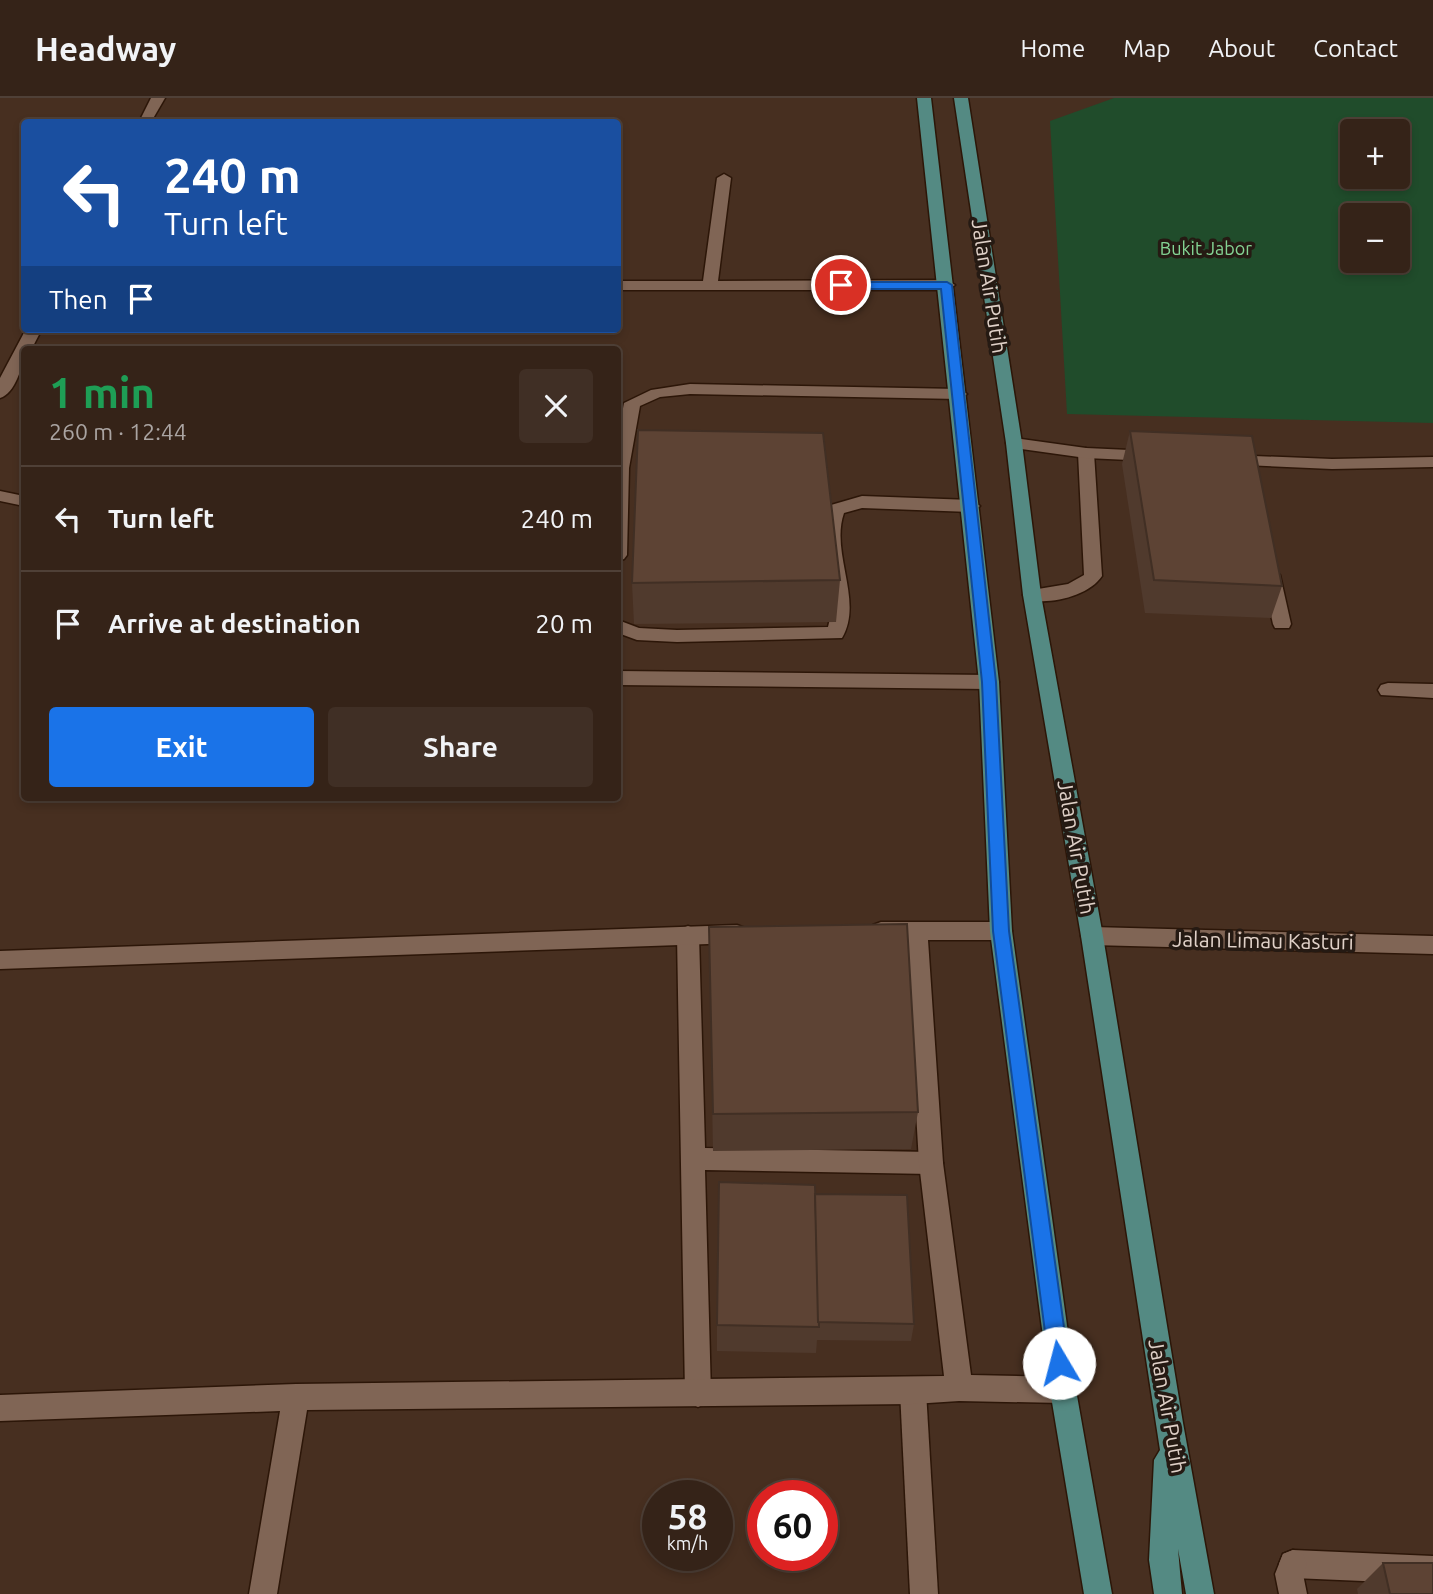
<!DOCTYPE html>
<meta charset="utf-8">
<style>
:root{--surface:#352318;--page:#402f25;--text:#f1f3f6;--muted:#aaa4a2;--line:#4f4037;--accent:#1a73e8}
body{margin:0;font-family:Ubuntu,sans-serif;background:var(--page);color:var(--text);height:100vh;display:flex;flex-direction:column;font-size:26px;white-space:nowrap}
*{box-sizing:border-box;margin:0}
p{font-size:23px;color:var(--muted)}
.icon{flex:none;width:38px;height:38px;fill:none;stroke:currentColor;stroke-width:2;stroke-linecap:round;stroke-linejoin:round}
.map{position:relative;flex:1;overflow:hidden}
.sheet{position:absolute;left:21px;top:248px;width:600px;height:455px;display:flex;flex-direction:column;background:var(--surface);border-radius:7px;box-shadow:0 4px 10px #0003,0 0 0 2px var(--line)}
.sheet>*{flex:none}
.hud{position:absolute;left:21px;top:21px;width:600px;height:214px;border-radius:7px;box-shadow:0 4px 10px #0003,0 0 0 2px var(--line);background:#1a4fa0;color:#fff;overflow:hidden}
.buttons{position:absolute;left:1340px;top:21px;display:grid;gap:14px}
.buttons a{display:grid;place-items:center;width:70px;height:70px;border-radius:7px;background:var(--surface);box-shadow:0 4px 10px #0003,0 0 0 2px var(--line);font-size:35px}
.speed{position:absolute;left:642px;top:1382px;display:flex;gap:14px;font-size:35px;font-weight:700;text-align:center}
.speed>*{display:grid;place-content:center;width:91px;height:91px;border-radius:50%;background:var(--surface);box-shadow:0 4px 10px #0003,0 0 0 2px var(--line);line-height:1}
.speed small{font-size:18px;font-weight:400}
.speed .limit{border:10px solid #d22;background:#fff;color:#111}
.pin{position:absolute;display:grid;place-items:center;width:60px;height:60px;color:#fff;margin:-30px;border:4px solid #fff;border-radius:50%;box-shadow:0 2px 7px #0007}
.me{position:absolute;width:77px;margin:-38px;rotate:352deg;stroke-linejoin:round;filter:drop-shadow(0 0 5px #0008)}
.turn{display:flex;align-items:center;gap:24px;height:147px;padding:0 28px;font-size:32px}
.turn .icon{width:91px;height:91px;stroke-width:2.5}
.turn b{display:block;font-size:49px;line-height:60px}
.then{display:flex;align-items:center;height:66px;padding:0 28px;background:#0003;gap:14px;font-size:26px}
.round{display:grid;place-items:center;flex:none;width:74px;height:74px;border-radius:7px;background:var(--page)}
.head{display:flex;align-items:center;justify-content:space-between;height:119px;padding:0 28px}
h1{font-size:42px;font-weight:700;line-height:52px;color:#1e9e55}
.action{display:flex;gap:14px;margin-top:auto;padding:14px 28px}
.action a{flex:1;height:80px;border-radius:7px;background:var(--accent);color:#fff;font-size:28px;font-weight:700;line-height:80px;text-align:center}
.action a+a{background:var(--page);color:var(--text)}
ul{padding:0;list-style:none}
li{display:flex;align-items:center;gap:21px;height:105px;padding:0 28px;border-top:2px solid var(--line)}
li div{flex:1}
li b{display:block;font-size:26px}
li em{font-style:normal}
header{display:flex;align-items:center;gap:42px;box-sizing:border-box;height:98px;padding:0 35px;background:var(--surface);border-bottom:2px solid var(--line)}
header strong{font-size:33px}
nav{display:flex;gap:38px;margin-inline-start:auto;font-size:24px}
.map>svg:first-child{display:block}
.green{fill:#204c2b;fill-rule:evenodd}
.lines{fill:none;stroke-linecap:round;stroke-linejoin:round}
.lane-casing{stroke:#2c1608;stroke-width:3}
.street-casing{stroke:#2c1608;stroke-width:3}
.primary-casing{stroke:#2c1608;stroke-width:3}
.lane{fill:#806555;fill-rule:evenodd}
.street{fill:#806555;fill-rule:evenodd}
.primary{fill:#548a83;fill-rule:evenodd}
.wall{fill:#503a2d}
.building{fill:#5d4334;stroke:#412f24;stroke-width:2}
.route{fill:#1a73e8;stroke:#114b97;stroke-width:2}
.labels{text-anchor:middle;dominant-baseline:central;stroke-width:7;stroke-linejoin:round;paint-order:stroke}
.far-park-label{font-size:18px;fill:#84d494;stroke:#251a13}
.street-label{font-size:21px;fill:#e0d1c8;stroke:#251a13}
</style>
<header>
<strong>Headway</strong>
<nav><a>Home</a><a>Map</a><a>About</a><a>Contact</a></nav>
</header>
<div class="map">
<svg width="1433" height="1496" viewBox="0 0 1433 1496">
<rect width="100%" height="100%" fill="#472f20"/>
<!-- green -->
<path class="green" d="M1114 0H1433V325L1067 316 1050 23ZM1353 33H1398V79H1353ZM1353 117H1398V163H1353Z"/>
<g class="lines">
<defs>
<g id="lane">
<path d="M690 286 959 291 967 296 959 301 690 296 660 299 640 308 629 370 627 457 624 461 618 463V337L624 305 651 292Z"/>
<path d="M1086 350 1094 355 1102 478C1089 498 1048 508 1026 501L1023 497 1026 493 1068 486 1084 477 1078 355Z"/>
<path d="M862 398 971 402 980 408 971 414 862 410 844 415C830 455 864 503 842 540L677 544 637 542 618 535V522L639 530 677 532 828 529C840 489 808 446 831 407Z"/>
<path d="M1271 471 1280 477 1291 526 1289 530H1275L1273 526 1262 477Z"/>
<path d="M688 828 696 831 699 837 705 1050 931 1054 940 1057 943 1065 940 1073 931 1076 705 1072 711 1296 707 1305 698 1309 689 1305 685 1296 677 837 680 831Z"/>
<path d="M913 1280 922 1284 926 1293 938 1496H910L900 1293 904 1284Z"/>
<path d="M1293 1452 1433 1458V1486L1293 1480 1283 1476 1279 1466 1283 1456Z"/>
</g>
<g id="street">
<path d="M151 0H165L151 24H139Z"/>
<path d="M724 76 731 80 718 183 947 182 955 187 947 192H618V183H703L717 80Z"/>
<path d="M26 231H42L31 252H24C24 266 15 296 0 300V280Z"/>
<path d="M1014 340 1086 350 1151 353 1159 358 1151 363 1086 360 1008 349 1006 345Z"/>
<path d="M1229 357 1332 361 1433 359V369L1332 371 1223 366 1221 362Z"/>
<path d="M0 393 24 398V408L0 403Z"/>
<path d="M618 573 989 577 996 579 999 584 996 589 989 591 618 587Z"/>
<path d="M1388 585 1433 586V600L1381 597 1378 592 1381 587Z"/>
<path d="M881 824H1001L1009 827 1012 833 1009 839 1001 842H928L943 1065 971 1277 1063 1279 1072 1283 1076 1292 1072 1301 1063 1305 959 1303 913 1306 307 1312 277 1496H249L280 1313 0 1323V1297L296 1286 944 1278 919 1065 906 842 873 839 870 833 873 827Z"/>
<path d="M737 827 745 830 748 836 745 842 737 845 0 871V853Z"/>
<path d="M1092 829 1433 838V856L1092 847 1084 844 1081 838 1084 832Z"/>
<path d="M1293 1452 1303 1456 1307 1466 1303 1476 1307 1496H1279L1275 1476 1283 1456Z"/>
</g>
<g id="primary">
<path d="M917 0H931L999 584 1012 833 1076 1292 1112 1496H1084L1050 1292 990 833 979 584Z"/>
<path d="M954 0H968L1022 345 1041 497 1103 838 1183 1325 1214 1496H1186L1178 1451 1182 1496H1154L1149 1462 1154 1362 1160 1352 1081 838 1023 497 1006 345Z"/>
</g>
</defs>
<!-- lane casing -->
<use href="#lane" class="lane-casing"/>
<!-- street casing -->
<use href="#street" class="street-casing"/>
<!-- primary casing -->
<use href="#primary" class="primary-casing"/>
<!-- lane -->
<use href="#lane" class="lane"/>
<!-- street -->
<use href="#street" class="street"/>
<!-- primary -->
<use href="#primary" class="primary"/>
</g>
<!-- wall -->
<g class="wall">
<path d="M1130 333 1282 488 1271 520 1145 515 1122 366Z"/>
<path d="M840 482 836 524 634 526 632 485Z"/>
<path d="M709 829 918 1014 911 1051 713 1053Z"/>
<path d="M815 1096 914 1226 911 1243 817 1242 816 1255 717 1253V1227Z"/>
<path d="M1383 1465 1433 1496H1358L1357 1491Z"/>
</g>
<!-- building -->
<g class="building">
<path d="M638 332 823 335 840 482 632 485Z"/>
<path d="M1130 333 1252 338 1282 488 1154 482Z"/>
<path d="M907 826 918 1014 713 1016 709 829Z"/>
<path d="M719 1084 815 1087 819 1229 717 1227Z"/>
<path d="M815 1096 907 1097 914 1226 818 1224Z"/>
<path d="M1383 1465H1433V1496H1390Z"/>
</g>
<!-- route -->
<path class="route" d="M947 184 952 187 996 584 1009 833 1069 1265 1066 1272 1059 1275 1052 1272 1049 1265 993 833 982 584 941 191H841L836 187 841 184Z"/>
<g class="labels">
<!-- far-park labels -->
<g class="far-park-label">
<text x="1206" y="150">Bukit Jabor</text>
</g>
<!-- street labels -->
<g class="street-label">
<text transform="translate(990 188) rotate(81)">Jalan Air Putih</text>
<text transform="translate(1077 749) rotate(80)">Jalan Air Putih</text>
<text transform="translate(1263 842) rotate(1)">Jalan Limau Kasturi</text>
<text transform="translate(1168 1308) rotate(80)">Jalan Air Putih</text>
</g>
</g>
</svg>
<div class="buttons">
<a>+</a>
<a>−</a>
</div>
<div class="speed"><div>58<small>km/h</small></div><div class="limit">60</div></div>
<div class="pin" style="left:841px;top:187px;background:#d93025"><svg class="icon" aria-label="arrive" viewBox="0 0 24 24"><path d="M6 21V4h12l-3 4 3 4H6"/></svg></div>
<svg class="me" style="left:1059px;top:1265px" viewBox="-20 -20 40 40"><circle r="19" fill="#fff"/><path d="M0-13L10 11 0 6-10 11z" fill="#1a73e8"/></svg>
<div class="hud">
<div class="turn"><svg class="icon" aria-label="left" viewBox="0 0 24 24"><path d="M17 20v-9H6M10 6l-5 5 5 5"/></svg><div><b>240 m</b>Turn left</div></div>
<div class="then">Then<svg class="icon" aria-label="arrive" viewBox="0 0 24 24"><path d="M6 21V4h12l-3 4 3 4H6"/></svg></div>
</div>
<section class="sheet">
<div class="head"><div><h1>1 min</h1><p>260 m · 12:44</p></div><a class="round"><svg class="icon" aria-label="close" viewBox="0 0 24 24"><path d="M6 6l12 12M18 6L6 18"/></svg></a></div>
<ul>
<li><svg class="icon" aria-label="left" viewBox="0 0 24 24"><path d="M17 20v-9H6M10 6l-5 5 5 5"/></svg><div><b>Turn left</b></div><em>240 m</em></li>
<li><svg class="icon" aria-label="arrive" viewBox="0 0 24 24"><path d="M6 21V4h12l-3 4 3 4H6"/></svg><div><b>Arrive at destination</b></div><em>20 m</em></li>
</ul>
<div class="action"><a>Exit</a><a>Share</a></div>
</section>
</div>
